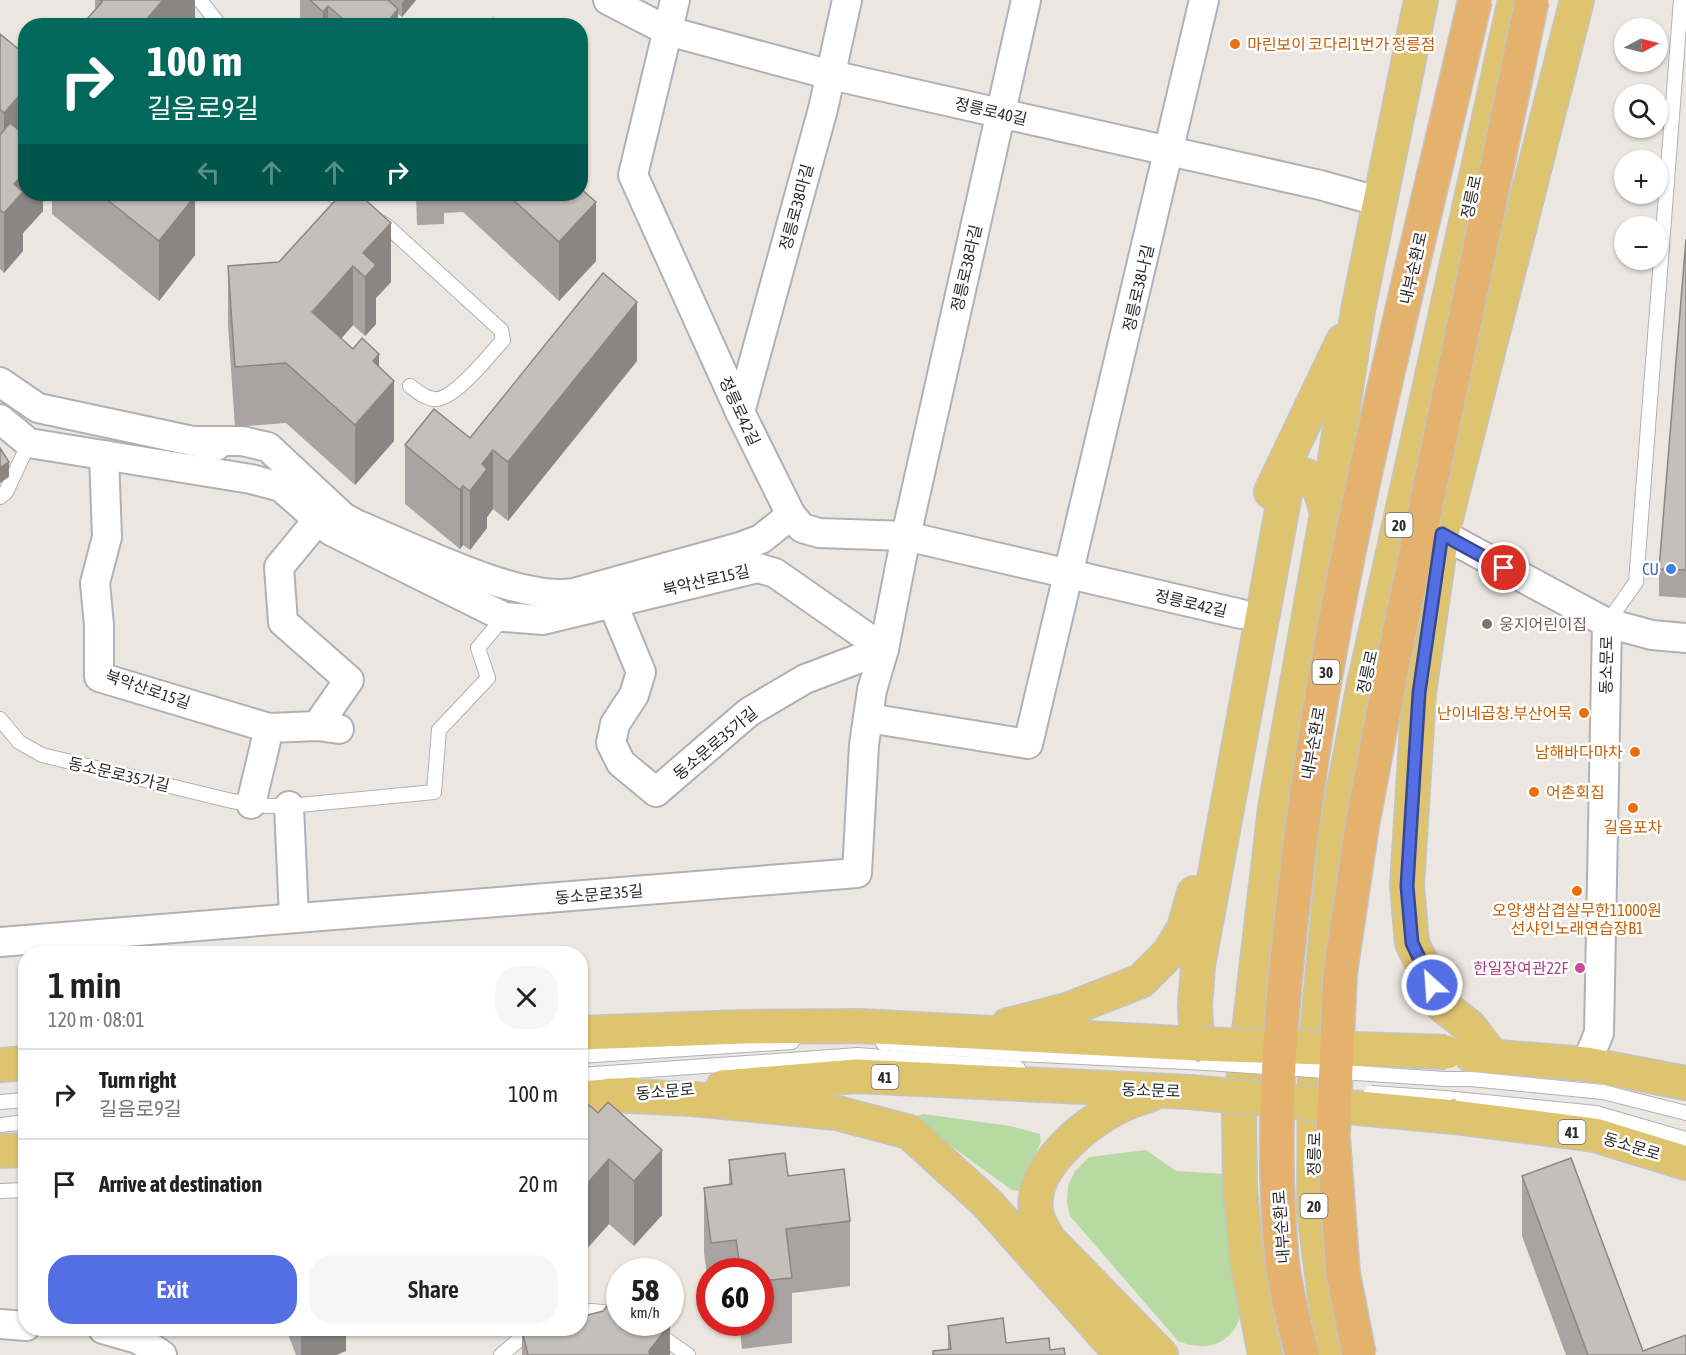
<!DOCTYPE html>
<meta charset="utf-8">
<style>
:root{--surface:#fff;--page:#f6f6f6;--text:#222;--muted:#767676;--line:#e0e0e0;--accent:#536fe3}
body{margin:0;font-family:"Asap Condensed","Noto Sans KR",sans-serif;background:var(--page);color:var(--text);height:100vh;display:flex;flex-direction:column;font-size:22px;white-space:nowrap}
*{box-sizing:border-box;margin:0}
p{font-size:20px;color:var(--muted)}
.icon{flex:none;width:33px;height:33px;fill:none;stroke:currentColor;stroke-width:2;stroke-linecap:round;stroke-linejoin:round}
.map{position:relative;flex:1;overflow:hidden}
.panel{position:absolute;left:18px;top:946px;width:570px;height:390px;display:flex;flex-direction:column;background:var(--surface);border-radius:24px;box-shadow:0 2px 4px #0004}
.panel>*{flex:none}
.hud{position:absolute;left:18px;top:18px;width:570px;height:183px;border-radius:24px;box-shadow:0 2px 4px #0004;background:#00695c;color:#fff;overflow:hidden}
.needle{width:39px;rotate:83deg}
.controls{position:absolute;left:1614px;top:18px;display:grid;gap:12px}
.controls a{display:grid;place-items:center;width:54px;height:54px;border-radius:50%;background:var(--surface);box-shadow:0 2px 4px #0004;font-size:30px}
.speed{position:absolute;left:606px;top:1258px;display:flex;gap:12px;font-size:30px;font-weight:700;text-align:center}
.speed>*{display:grid;place-content:center;width:78px;height:78px;border-radius:50%;background:var(--surface);box-shadow:0 2px 4px #0004;line-height:1}
.speed small{font-size:15px;font-weight:400}
.speed .limit{border:9px solid #d22;background:#fff;color:#111}
.pin{position:absolute;display:grid;place-items:center;width:51px;height:51px;color:#fff;margin:-26px;border:3px solid #fff;border-radius:50%;box-shadow:0 2px 6px #0007}
.me{position:absolute;width:66px;margin:-33px;rotate:334deg;stroke-linejoin:round;filter:drop-shadow(0 0 4px #0008)}
.turn{display:flex;align-items:center;gap:21px;height:126px;padding:0 30px;font-size:27px}
.turn .icon{width:78px;height:78px;stroke-width:2.5}
.turn b{display:block;font-size:42px;line-height:51px}
.lanes{display:flex;align-items:center;height:57px;padding:0 30px;background:#0003;justify-content:center;gap:30px;direction:ltr}
.lanes .off{opacity:.35}
.round{display:grid;place-items:center;flex:none;width:63px;height:63px;border-radius:24px;background:var(--page)}
.head{display:flex;align-items:center;justify-content:space-between;height:102px;padding:0 30px}
h1{font-size:36px;font-weight:600;line-height:45px}
.action{display:flex;gap:12px;margin-top:auto;padding:12px 30px}
.action a{flex:1;height:69px;border-radius:24px;background:var(--accent);color:#fff;font-size:24px;font-weight:600;line-height:69px;text-align:center}
.action a+a{background:var(--page);color:var(--text)}
ul{padding:0;list-style:none}
li{display:flex;align-items:center;gap:18px;height:90px;padding:0 30px;border-top:2px solid var(--line)}
li div{flex:1}
li b{display:block;font-size:22px}
li em{font-style:normal}
.map>svg:first-child{display:block}
.green{fill:#b6daa2}
.lines{fill:none;stroke-linecap:round;stroke-linejoin:round}
.service-casing{stroke:#afb1b9;stroke-width:16}
.minor-casing{stroke:#afb1b9;stroke-width:32}
.primary-casing{stroke:#c4c4c4;stroke-width:36}
.service{stroke:#fff;stroke-width:14}
.minor{stroke:#fff;stroke-width:28}
.primary{stroke:#dfc46f;stroke-width:33}
.service-bridge-casing{stroke:#afb1b9;stroke-width:16;stroke-linecap:butt}
.primary-bridge-casing{stroke:#c4c4c4;stroke-width:36;stroke-linecap:butt}
.trunk-bridge-casing{stroke:#c4c4c4;stroke-width:36;stroke-linecap:butt}
.service-bridge{stroke:#fff;stroke-width:14}
.primary-bridge{stroke:#dfc46f;stroke-width:33}
.trunk-bridge{stroke:#e4b26d;stroke-width:33}
.wall{fill:#a9a4a1}
.shaded-wall{fill:#898683}
.building{fill:#c4bfbb;stroke:#898683;stroke-width:1.5}
.route-casing{stroke:#364894;stroke-width:15}
.route{stroke:#536fe3;stroke-width:10}
.food-dot{fill:#e8710a;stroke:#fff;stroke-width:2}
.shop-dot{fill:#3f7fe0;stroke:#fff;stroke-width:2}
.education-dot{fill:#8d6e63;stroke:#fff;stroke-width:2}
.hotel-dot{fill:#d1479c;stroke:#fff;stroke-width:2}
.labels{text-anchor:middle;dominant-baseline:central;stroke-width:5;stroke-linejoin:round;paint-order:stroke}
.shield{fill:#fff;stroke:#6b6b6b;stroke-width:1.5}
.shield-label{font-size:15px;font-weight:bold;fill:#2b2b2b}
.food-label{font-size:16px;fill:#c56008;stroke:#fff;text-anchor:start}
.street-label{font-size:16px;fill:#2b2b2b;stroke:#fff}
.shop-label{font-size:16px;fill:#366cbe;stroke:#fff;text-anchor:end}
.education-label{font-size:16px;fill:#785e54;stroke:#fff;text-anchor:start}
.hotel-label{font-size:16px;fill:#b23c85;stroke:#fff;text-anchor:end}
</style>
<div class="map">
<svg width="1686" height="1355" viewBox="0 0 1686 1355">
<rect width="100%" height="100%" fill="#ebe6df"/>
<!-- green -->
<g class="green">
<path d="M923 1114 1010 1126 1040 1134 1041 1142 1018 1191 1012 1190 944 1141 924 1129 915 1117Z"/>
<path d="M1146 1150 1176 1171 1227 1174 1243 1304C1239 1340 1211 1355 1178 1341L1070 1216 1067 1202 1068 1186 1075 1171 1089 1157Z"/>
</g>
<g class="lines">
<defs>
<g id="service">
<path d="M200 0 220 26"/>
<path d="M331 194 353 206"/>
<path d="M377 220 387 226 501 330 503 340C490 354 453 402 434 399 424 398 417 391 410 386"/>
<path d="M0 497 6 492 29 443"/>
<path d="M1607 623 1636 582 1681 0"/>
<path d="M0 719 19 742 42 755 232 801 268 806H289L434 792 439 730 488 678 478 648 504 617"/>
<path d="M883 1043 1018 1054 1207 1063"/>
<path d="M580 1056 792 1042"/>
<path d="M580 1075 858 1055 1018 1068"/>
<path d="M1445 1079H1471L1603 1092 1686 1113"/>
<path d="M1445 1098 1596 1113 1686 1139"/>
<path d="M0 1102 26 1100"/>
<path d="M0 1125 26 1122"/>
<path d="M0 1191 26 1190"/>
<path d="M580 1313 592 1311 620 1314"/>
<path d="M643 1323 688 1355"/>
<path d="M501 1355 532 1329"/>
</g>
<g id="minor">
<path d="M608 0 668 31 831 75 1320 185 1381 202"/>
<path d="M675 0 633 175 740 412 791 515 802 528 819 533 906 536 1241 614"/>
<path d="M0 382 38 408 216 446"/>
<path d="M740 412 823 109 847 0"/>
<path d="M0 419 29 443 251 479 281 487 331 531 504 617 543 620 758 568 775 573 884 649"/>
<path d="M197 441H242L268 447 343 517 358 525C412 547 518 602 574 593L740 547 761 539 791 515"/>
<path d="M104 455 107 537 95 583 99 625V677L269 728"/>
<path d="M1442 534 1607 623 1652 635 1686 638"/>
<path d="M612 602 641 672 634 695 615 724 611 743 621 763 656 792 749 712 805 679 884 649"/>
<path d="M868 718 1028 744 1204 0"/>
<path d="M317 726 349 680 283 622 279 567 317 521"/>
<path d="M251 804 269 728 317 726 339 729"/>
<path d="M289 806 294 918"/>
<path d="M0 942 857 873 864 745 872 690 884 649 906 536 1026 0"/>
<path d="M1586 1064 1599 1033 1607 623"/>
<path d="M0 1324 26 1326"/>
<path d="M103 1329 138 1339 162 1355"/>
</g>
<g id="primary">
<path d="M1271 492 1343 341"/>
<path d="M1008 1025 1067 1010 1141 981 1169 953 1184 928 1194 893"/>
<path d="M580 1033 744 1027 859 1026 1197 1044 1195 1006 1198 966 1287 483 1297 474C1320 476 1321 494 1327 513"/>
<path d="M1471 1055 1586 1064 1686 1083"/>
<path d="M1493 1057 1469 1026 1443 1006 1412 943 1407 886 1419 693 1442 534 1577 0"/>
<path d="M0 1065 26 1063"/>
<path d="M723 1087 856 1076 1190 1092"/>
<path d="M1151 1094C1141 1098 1130 1101 1120 1106 1085 1123 1022 1173 1038 1219 1040 1226 1045 1233 1049 1240L1161 1355"/>
<path d="M610 1095 693 1099 837 1113 909 1132 987 1203 1122 1355"/>
<path d="M580 1098 633 1094"/>
<path d="M1454 1117 1595 1135 1686 1163"/>
<path d="M0 1151 26 1150"/>
<path d="M1265 1355 1247 1261 1240 1188 1239 1116 1275 808 1327 513 1358 310 1421 0"/>
<path d="M1332 1355 1314 1211 1315 1055 1336 829 1363 689 1515 0"/>
</g>
</defs>
<!-- service casing -->
<use href="#service" class="service-casing"/>
<!-- minor casing -->
<use href="#minor" class="minor-casing"/>
<!-- primary casing -->
<use href="#primary" class="primary-casing"/>
<!-- service -->
<use href="#service" class="service"/>
<!-- minor -->
<use href="#minor" class="minor"/>
<!-- primary -->
<use href="#primary" class="primary"/>
<defs>
<g id="service-bridge">
<path d="M1207 1063 1445 1079"/>
<path d="M1371 1093 1445 1098"/>
</g>
<g id="primary-bridge">
<path d="M1197 1044 1446 1052"/>
<path d="M1190 1092 1454 1117"/>
</g>
<g id="trunk-bridge">
<path d="M1302 1355C1295 1324 1285 1292 1282 1260 1270 1136 1280 1018 1294 895 1327 592 1407 296 1475 0"/>
<path d="M1359 1355 1343 1273 1333 1136 1340 974 1362 826 1391 672 1532 0"/>
</g>
</defs>
<!-- service-bridge casing -->
<use href="#service-bridge" class="service-bridge-casing"/>
<!-- primary-bridge casing -->
<use href="#primary-bridge" class="primary-bridge-casing"/>
<!-- trunk-bridge casing -->
<use href="#trunk-bridge" class="trunk-bridge-casing"/>
<!-- service-bridge -->
<use href="#service-bridge" class="service-bridge"/>
<!-- primary-bridge -->
<use href="#primary-bridge" class="primary-bridge"/>
<!-- trunk-bridge -->
<use href="#trunk-bridge" class="trunk-bridge"/>
</g>
<!-- wall -->
<g class="wall">
<path d="M95 0H195V23L95 9Z"/>
<path d="M300 0H416L402 17 398 14V26H300Z"/>
<path d="M0 34 26 194H43V211L23 233V251L4 273 0 269Z"/>
<path d="M52 194H193L195 255 159 301 52 214Z"/>
<path d="M416 194H580L596 261 559 301 463 212 444 213V224L417 225Z"/>
<path d="M391 223V282L376 298V324L365 336 353 325 341 339 353 349 379 368 394 441 355 485 286 423 235 427 228 325V266L279 262Z"/>
<path d="M1686 239V598L1659 596V569Z"/>
<path d="M637 361 508 521 493 509 487 517V528L470 550 463 545 460 549 405 504V445L470 438Z"/>
<path d="M598 1113 662 1215 634 1246 609 1224 584 1252 580 1249V1115Z"/>
<path d="M729 1160 788 1176 850 1221V1286L792 1293V1343L742 1349 739 1323H760V1272H710V1295L704 1253V1188L729 1185Z"/>
<path d="M1522 1176 1643 1351 1686 1355H1566L1522 1236Z"/>
<path d="M948 1326 1006 1343 1050 1350 1065 1355H933V1351L948 1349Z"/>
<path d="M286 1329H346V1351L336 1355H296Z"/>
<path d="M522 1331 670 1355H522Z"/>
</g>
<!-- shaded-wall -->
<g class="shaded-wall">
<path d="M163 0H195V23L192 26H141Z"/>
<path d="M404 0H416L402 17V3Z"/>
<path d="M328 6V26H323V12Z"/>
<path d="M398 9V26H384Z"/>
<path d="M26 88V147L4 172V113Z"/>
<path d="M26 171V194H43V211L23 233V251L4 273V213L14 184Z"/>
<path d="M195 196V255L159 301V241Z"/>
<path d="M596 202V261L559 301V242Z"/>
<path d="M391 223V282L376 298V324L365 336V277L363 253Z"/>
<path d="M353 266V325L312 371V312Z"/>
<path d="M637 302V361L508 521V462Z"/>
<path d="M379 354V398L394 381V441L355 485V425L373 361Z"/>
<path d="M493 450V509L487 517V528L470 550V491L482 464Z"/>
<path d="M9 462V477L0 483V468Z"/>
<path d="M463 486V545L460 549V490Z"/>
<path d="M662 1150V1215L634 1246V1181Z"/>
<path d="M609 1159V1224L584 1252V1187Z"/>
<path d="M670 1324V1355H649V1351Z"/>
<path d="M301 1329H346V1351L336 1355H301Z"/>
</g>
<!-- building -->
<g class="building">
<path d="M100 0H163L141 26H81L102 2Z"/>
<path d="M310 0H388L398 9 384 26H338L336 24 342 18 328 6 323 12Z"/>
<path d="M493 18 502 26H487Z"/>
<path d="M0 34 26 55V88L4 113 0 109Z"/>
<path d="M10 123 26 136V171L14 184 23 192 4 213 0 210V135Z"/>
<path d="M580 188 596 202 559 242 507 194H580Z"/>
<path d="M100 194H192L195 196 159 241Z"/>
<path d="M341 194H359L391 223 363 253 376 265 365 277 353 266 312 312 353 349 362 338 379 354 373 361 394 381 355 425 286 363 235 367 228 266 279 262Z"/>
<path d="M1686 239V570L1659 569Z"/>
<path d="M603 273 637 302 508 462 493 450 482 464 487 469 470 491 463 486 460 490 405 445 434 409 470 438Z"/>
<path d="M0 448 9 462 0 468Z"/>
<path d="M608 1102 662 1150 634 1181 609 1159 584 1187 580 1184V1115L589 1105 598 1113Z"/>
<path d="M785 1153 788 1176 844 1169 850 1221 786 1229 792 1278 760 1281V1272H741L736 1240 711 1243 704 1188 732 1184 729 1160Z"/>
<path d="M1571 1158 1643 1351 1686 1335V1355H1588L1522 1176Z"/>
<path d="M620 1289V1323H668L670 1324 649 1351 650 1355H528L522 1331 531 1329H580V1317L603 1311Z"/>
<path d="M1003 1318 1006 1343 1049 1338 1050 1350 1064 1348 1065 1355H933V1351L951 1349 948 1326Z"/>
</g>
<g class="lines">
<defs>
<path id="route" d="M1432 985 1412 943 1407 886 1419 693 1442 534 1504 568"/>
</defs>
<!-- route casing -->
<use href="#route" class="route-casing"/>
<!-- route -->
<use href="#route" class="route"/>
</g>
<!-- markers -->
<g class="food-dot">
<circle cx="1235" cy="44" r="6"/>
<circle cx="1584" cy="713" r="6"/>
<circle cx="1635" cy="752" r="6"/>
<circle cx="1534" cy="792" r="6"/>
<circle cx="1633" cy="808" r="6"/>
<circle cx="1577" cy="891" r="6"/>
</g>
<circle class="shop-dot" cx="1671" cy="569" r="6"/>
<circle class="education-dot" cx="1487" cy="624" r="6"/>
<circle class="hotel-dot" cx="1580" cy="968" r="6"/>
<g class="labels">
<!-- shield labels -->
<g class="shield">
<rect x="1385.5" y="513" width="27" height="24" rx="4.5"/>
<rect x="1312.5" y="660" width="27" height="24" rx="4.5"/>
<rect x="871.5" y="1065" width="27" height="24" rx="4.5"/>
<rect x="1558.5" y="1120" width="27" height="24" rx="4.5"/>
<rect x="1300.5" y="1194" width="27" height="24" rx="4.5"/>
</g>
<g class="shield-label">
<text x="1399" y="525">20</text>
<text x="1326" y="672">30</text>
<text x="885" y="1077">41</text>
<text x="1572" y="1132">41</text>
<text x="1314" y="1206">20</text>
</g>
<!-- food labels -->
<g class="food-label">
<text x="1247" y="44">마린보이 코다리1번가 정릉점</text>
<text x="1572" y="713" text-anchor="end">난이네곱창.부산어묵</text>
<text x="1623" y="752" text-anchor="end">남해바다마차</text>
<text x="1546" y="792">어촌회집</text>
<text x="1633" y="827" text-anchor="middle">길음포차</text>
<text x="1577" y="910" text-anchor="middle">오양생삼겹살무한11000원<tspan x="1577" dy="18">선샤인노래연습장B1</tspan></text>
</g>
<!-- street labels -->
<g class="street-label">
<text transform="translate(991 111) rotate(13)">정릉로40길</text>
<text transform="translate(1471 197) rotate(-78)">정릉로</text>
<text transform="translate(796 207) rotate(-75)">정릉로38마길</text>
<text transform="translate(966 268) rotate(-77)">정릉로38라길</text>
<text transform="translate(1413 268) rotate(-77)">내부순환로</text>
<text transform="translate(1138 288) rotate(-77)">정릉로38나길</text>
<text transform="translate(740 411) rotate(65)">정릉로42길</text>
<text transform="translate(706 580) rotate(-13)">북악산로15길</text>
<text transform="translate(1191 603) rotate(13)">정릉로42길</text>
<text transform="translate(1606 665) rotate(-89)">동소문로</text>
<text transform="translate(1367 672) rotate(-78)">정릉로</text>
<text transform="translate(148 689) rotate(19)">북악산로15길</text>
<text transform="translate(715 743) rotate(-40)">동소문로35가길</text>
<text transform="translate(1313 743) rotate(-80)">내부순환로</text>
<text transform="translate(119 774) rotate(13)">동소문로35가길</text>
<text transform="translate(599 894) rotate(-5)">동소문로35길</text>
<text transform="translate(1151 1090) rotate(2)">동소문로</text>
<text transform="translate(665 1091) rotate(-5)">동소문로</text>
<text transform="translate(1632 1146) rotate(17)">동소문로</text>
<text transform="translate(1314 1154) rotate(-89)">정릉로</text>
<text transform="translate(1281 1227) rotate(-94)">내부순환로</text>
</g>
<!-- shop labels -->
<g class="shop-label">
<text x="1659" y="569">CU</text>
</g>
<!-- education labels -->
<g class="education-label">
<text x="1499" y="624">웅지어린이집</text>
</g>
<!-- hotel labels -->
<g class="hotel-label">
<text x="1568" y="968">한일장여관22F</text>
</g>
</g>
</svg>
<div class="controls">
<a><svg class="needle" viewBox="-14 -14 28 28"><path d="M0-13l5 13h-10z" fill="#e53935"/><path d="M0 13l5-13h-10z" fill="#767676"/></svg></a>
<a><svg class="icon" aria-label="search" viewBox="0 0 24 24"><circle cx="10" cy="10" r="6"/><path d="M15 15l6 6"/></svg></a>
<a>+</a>
<a>−</a>
</div>
<div class="speed"><div>58<small>km/h</small></div><div class="limit">60</div></div>
<div class="pin" style="left:1504px;top:568px;background:#d93025"><svg class="icon" aria-label="arrive" viewBox="0 0 24 24"><path d="M6 21V4h12l-3 4 3 4H6"/></svg></div>
<svg class="me" style="left:1432px;top:985px" viewBox="-20 -20 40 40"><circle r="17" fill="#536fe3" stroke="#fff" stroke-width="3"/><path d="M0-11L8 9 0 5-8 9z" fill="#fff"/></svg>
<div class="hud">
<div class="turn"><svg class="icon" aria-label="right" viewBox="0 0 24 24"><path d="M7 20v-9h11M14 6l5 5-5 5"/></svg><div><b>100 m</b>길음로9길</div></div>
<div class="lanes"><svg class="icon off" aria-label="left" viewBox="0 0 24 24"><path d="M17 20v-9H6M10 6l-5 5 5 5"/></svg><svg class="icon off" aria-label="ahead" viewBox="0 0 24 24"><path d="M12 20V5M6 11l6-6 6 6"/></svg><svg class="icon off" aria-label="ahead" viewBox="0 0 24 24"><path d="M12 20V5M6 11l6-6 6 6"/></svg><svg class="icon" aria-label="right" viewBox="0 0 24 24"><path d="M7 20v-9h11M14 6l5 5-5 5"/></svg></div>
</div>
<section class="panel">
<div class="head"><div><h1>1 min</h1><p>120 m · 08:01</p></div><a class="round"><svg class="icon" aria-label="close" viewBox="0 0 24 24"><path d="M6 6l12 12M18 6L6 18"/></svg></a></div>
<ul>
<li><svg class="icon" aria-label="right" viewBox="0 0 24 24"><path d="M7 20v-9h11M14 6l5 5-5 5"/></svg><div><b>Turn right</b><p>길음로9길</p></div><em>100 m</em></li>
<li><svg class="icon" aria-label="arrive" viewBox="0 0 24 24"><path d="M6 21V4h12l-3 4 3 4H6"/></svg><div><b>Arrive at destination</b></div><em>20 m</em></li>
</ul>
<div class="action"><a>Exit</a><a>Share</a></div>
</section>
</div>
